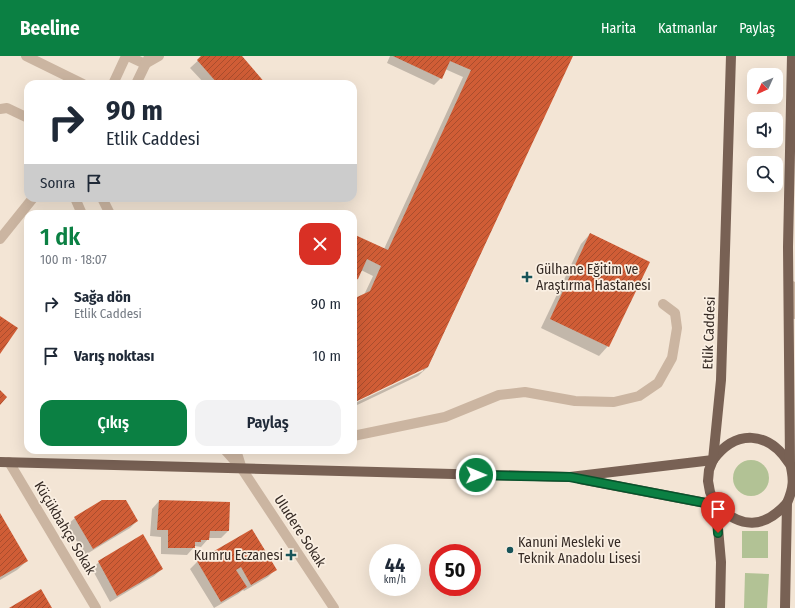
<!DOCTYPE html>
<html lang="tr">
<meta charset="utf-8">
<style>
:root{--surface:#fff;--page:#f2f2f3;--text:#1f2937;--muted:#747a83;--accent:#0b8043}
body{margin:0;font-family:"Fira Sans Condensed",sans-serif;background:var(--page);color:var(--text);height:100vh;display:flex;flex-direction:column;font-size:15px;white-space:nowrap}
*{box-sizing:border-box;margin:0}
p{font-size:13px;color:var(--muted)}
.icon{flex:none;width:22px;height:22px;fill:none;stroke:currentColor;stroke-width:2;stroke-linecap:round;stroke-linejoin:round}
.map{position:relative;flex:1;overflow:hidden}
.drawer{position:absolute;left:24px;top:154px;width:333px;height:244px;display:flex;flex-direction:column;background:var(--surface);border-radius:12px;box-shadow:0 4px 16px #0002}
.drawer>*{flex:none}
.guide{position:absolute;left:24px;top:24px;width:333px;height:122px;border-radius:12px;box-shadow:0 4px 16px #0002;background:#fff;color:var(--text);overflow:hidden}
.needle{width:26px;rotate:225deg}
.controls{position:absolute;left:747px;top:12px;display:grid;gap:8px}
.controls a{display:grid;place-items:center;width:36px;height:36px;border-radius:8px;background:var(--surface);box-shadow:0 4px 16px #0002;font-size:20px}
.speed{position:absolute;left:369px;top:488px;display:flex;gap:8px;font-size:20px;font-weight:700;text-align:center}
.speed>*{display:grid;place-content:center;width:52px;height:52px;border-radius:50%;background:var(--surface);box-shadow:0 4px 16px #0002;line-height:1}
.speed small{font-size:10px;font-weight:400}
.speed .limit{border:6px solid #d22;background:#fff;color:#111}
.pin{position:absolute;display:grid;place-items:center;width:34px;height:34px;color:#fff;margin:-41px -17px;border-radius:50% 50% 50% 0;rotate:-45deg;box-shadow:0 0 4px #0007}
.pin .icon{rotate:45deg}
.me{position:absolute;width:44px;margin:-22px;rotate:91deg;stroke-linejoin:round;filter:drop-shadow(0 0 3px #0008)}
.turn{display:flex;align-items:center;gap:14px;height:84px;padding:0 16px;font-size:18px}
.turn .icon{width:52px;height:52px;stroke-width:2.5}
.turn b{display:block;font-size:28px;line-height:34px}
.then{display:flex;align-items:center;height:38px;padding:0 16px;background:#0003;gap:8px;font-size:15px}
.round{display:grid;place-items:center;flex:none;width:42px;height:42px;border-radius:12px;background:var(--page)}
.summary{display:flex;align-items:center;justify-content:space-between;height:68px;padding:0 16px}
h1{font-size:24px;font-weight:600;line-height:30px;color:var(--accent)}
.button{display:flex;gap:8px;margin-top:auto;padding:8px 16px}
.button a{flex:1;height:46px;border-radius:12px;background:var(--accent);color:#fff;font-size:16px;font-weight:600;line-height:46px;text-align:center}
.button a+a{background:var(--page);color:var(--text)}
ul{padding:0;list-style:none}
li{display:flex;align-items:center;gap:12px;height:52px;padding:0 16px}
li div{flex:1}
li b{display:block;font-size:15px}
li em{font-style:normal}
header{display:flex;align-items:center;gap:24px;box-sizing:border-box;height:56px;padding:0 20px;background:var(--accent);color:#fff}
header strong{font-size:19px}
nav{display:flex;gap:22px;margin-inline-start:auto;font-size:14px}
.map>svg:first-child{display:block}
.green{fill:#b2c295}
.shadow{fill:#0003}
.building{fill:url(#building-hatch)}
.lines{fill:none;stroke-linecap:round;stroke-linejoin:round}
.minor{stroke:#cbb5a1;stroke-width:10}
.major{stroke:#786154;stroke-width:10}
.route-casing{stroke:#07532c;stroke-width:10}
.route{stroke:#0b8043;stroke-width:7}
.poi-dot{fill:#175459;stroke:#faefe2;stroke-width:1.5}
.labels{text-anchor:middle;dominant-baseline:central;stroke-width:3.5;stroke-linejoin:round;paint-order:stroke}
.poi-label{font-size:14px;fill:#352a24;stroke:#faefe2;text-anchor:start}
.street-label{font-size:14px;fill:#352a24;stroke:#faefe2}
</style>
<header>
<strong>Beeline</strong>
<nav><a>Harita</a><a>Katmanlar</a><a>Paylaş</a></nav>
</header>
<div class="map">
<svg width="795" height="552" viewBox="0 0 795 552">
<defs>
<pattern id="building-hatch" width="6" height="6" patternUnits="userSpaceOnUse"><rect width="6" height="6" fill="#d05d36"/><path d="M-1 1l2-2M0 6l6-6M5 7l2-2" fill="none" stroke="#aa4d2d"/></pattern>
</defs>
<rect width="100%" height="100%" fill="#f3e5d5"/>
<!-- green -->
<g class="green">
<circle cx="751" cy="422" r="18"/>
<rect x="742" y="475" width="26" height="27"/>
<path d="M745 517 769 518 767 552H744Z"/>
</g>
<!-- shadow -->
<g class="shadow">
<path d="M203 0H241L265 28H205L190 12Z"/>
<path d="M390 0H572L428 311 418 320 353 351V348L423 315V313L353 346V244L364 239 373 220 361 214 357 222 353 226V179L384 193 463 21 445 13 441 22 434 29 387 7Z"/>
<path d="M590 178 608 290 599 300 541 272 581 188Z"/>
<path d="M159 445 228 475 221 482H208V483L201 491 195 490 187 499 161 498V481L150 480 152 453Z"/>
<path d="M0 459 27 505 17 514 0 524Z"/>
<path d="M75 462 137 465 130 472 85 499 67 469Z"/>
<path d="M252 474 275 514 268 521 244 535 243 534 238 538 214 552 190 513 197 506Z"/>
<path d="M99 506 162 513 154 520 110 546 92 513Z"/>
</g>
<!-- building -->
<g class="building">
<path d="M201 0H242L266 28H218L197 4Z"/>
<path d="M393 0H573L428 311 353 347V243L370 235 381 210 367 203 358 223 353 225V178L388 194 471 14 450 5 442 23Z"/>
<path d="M590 177 650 206 609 291 550 263Z"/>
<path d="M0 260 18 272 0 298Z"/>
<path d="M0 334 7 341 0 349Z"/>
<path d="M102 444H126L138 465 93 493 74 461Z"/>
<path d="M159 444 230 446 229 475H210L209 484H201V486H195V492H168V474H157Z"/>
<path d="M0 457 28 505 0 521Z"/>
<path d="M252 473 277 514 251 529 241 511 236 514 247 531 221 546 197 505Z"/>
<path d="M143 478 163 513 117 540 98 505Z"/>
<path d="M41 533 52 552H9Z"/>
</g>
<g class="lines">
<!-- minor -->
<g class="minor">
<path d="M26 0 83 28"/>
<path d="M128 0 145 8 159 0"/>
<path d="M113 28 126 0"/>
<path d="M136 28 148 3"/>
<path d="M0 53 7 52 28 62"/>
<path d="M75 142 82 158"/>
<path d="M102 142 110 158"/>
<path d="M0 183 33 142"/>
<path d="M792 230 795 258"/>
<path d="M353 380 445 361 499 339 525 336 575 345 614 346 639 340 658 327 672 302 677 272 675 257 663 248"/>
<path d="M225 394 242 413 334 552"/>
<path d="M236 394 241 410"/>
<path d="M9 406 96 552"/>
</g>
<!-- major -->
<g class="major">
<path d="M713 404C736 373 768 375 789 407"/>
<path d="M0 406 570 421 713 404"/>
<path d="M580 423 716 449"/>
<path d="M716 449C741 473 764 473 787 447"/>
<path d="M720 552 721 506 716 449 710 436 708 425 709 414 713 404 721 324 731 0"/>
<path d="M785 552 787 447C794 431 794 423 790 407L788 191 792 0"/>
</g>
</g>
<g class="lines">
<defs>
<path id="route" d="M476 419 570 421 716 449 718 477"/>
</defs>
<!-- route casing -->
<use href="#route" class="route-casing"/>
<!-- route -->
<use href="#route" class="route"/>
</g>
<!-- markers -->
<g class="poi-dot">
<path d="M525 215h4v4h4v4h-4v4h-4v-4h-4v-4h4z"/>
<circle cx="510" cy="494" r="4"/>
<path d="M289 493h4v4h4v4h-4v4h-4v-4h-4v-4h4z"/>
</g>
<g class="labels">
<!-- poi labels -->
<g class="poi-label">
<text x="536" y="213">Gülhane Eğitim ve<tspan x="536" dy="16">Araştırma Hastanesi</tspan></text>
<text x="518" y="486">Kanuni Mesleki ve<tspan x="518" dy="16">Teknik Anadolu Lisesi</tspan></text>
<text x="283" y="499" text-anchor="end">Kumru Eczanesi</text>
</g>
<!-- street labels -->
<g class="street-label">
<text transform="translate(709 277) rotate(-88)">Etlik Caddesi</text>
<text transform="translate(65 472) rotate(59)">Küçükbahçe Sokak</text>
<text transform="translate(300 475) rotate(57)">Uludere Sokak</text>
</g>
</g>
</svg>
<div class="controls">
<a><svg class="needle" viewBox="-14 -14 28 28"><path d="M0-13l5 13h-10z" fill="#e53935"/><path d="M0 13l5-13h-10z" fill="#747a83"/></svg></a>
<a><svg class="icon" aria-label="sound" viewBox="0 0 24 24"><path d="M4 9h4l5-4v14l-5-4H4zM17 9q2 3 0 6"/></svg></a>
<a><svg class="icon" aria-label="search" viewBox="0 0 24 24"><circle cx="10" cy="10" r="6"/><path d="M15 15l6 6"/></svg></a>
</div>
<div class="speed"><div>44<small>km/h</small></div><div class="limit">50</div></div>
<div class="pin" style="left:718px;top:477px;background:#d93025"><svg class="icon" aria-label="arrive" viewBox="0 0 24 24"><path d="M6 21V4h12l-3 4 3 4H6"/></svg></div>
<svg class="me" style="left:476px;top:419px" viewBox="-20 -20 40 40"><circle r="17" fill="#0b8043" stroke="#fff" stroke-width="3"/><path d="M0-11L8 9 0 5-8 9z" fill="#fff"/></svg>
<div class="guide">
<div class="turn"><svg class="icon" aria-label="right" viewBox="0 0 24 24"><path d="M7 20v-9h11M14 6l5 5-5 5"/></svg><div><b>90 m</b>Etlik Caddesi</div></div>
<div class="then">Sonra<svg class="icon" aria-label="arrive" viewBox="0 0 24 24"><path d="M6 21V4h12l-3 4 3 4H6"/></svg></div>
</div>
<section class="drawer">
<div class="summary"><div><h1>1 dk</h1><p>100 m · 18:07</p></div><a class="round" style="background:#d93025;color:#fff"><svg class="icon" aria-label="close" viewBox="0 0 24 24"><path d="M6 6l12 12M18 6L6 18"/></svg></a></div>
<ul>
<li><svg class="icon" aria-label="right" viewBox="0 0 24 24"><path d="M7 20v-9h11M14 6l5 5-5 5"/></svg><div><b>Sağa dön</b><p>Etlik Caddesi</p></div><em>90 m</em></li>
<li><svg class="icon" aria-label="arrive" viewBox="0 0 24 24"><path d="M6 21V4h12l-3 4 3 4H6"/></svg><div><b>Varış noktası</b></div><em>10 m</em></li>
</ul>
<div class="button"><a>Çıkış</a><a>Paylaş</a></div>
</section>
</div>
